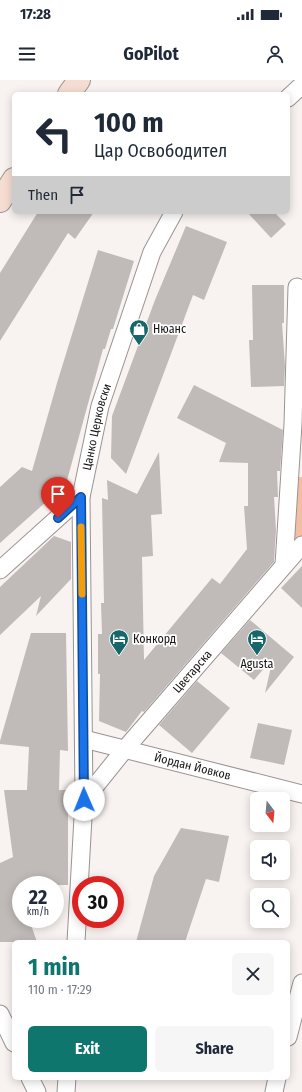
<!DOCTYPE html>
<meta charset="utf-8">
<style>
:root{--surface:#fff;--page:#f6f6f7;--text:#1f2937;--muted:#747a83;--accent:#0f766e}
body{margin:0;font-family:"Fira Sans Condensed",sans-serif;background:var(--page);color:var(--text);height:100vh;display:flex;flex-direction:column;font-size:15px;white-space:nowrap}
*{box-sizing:border-box;margin:0}
p{font-size:13px;color:var(--muted)}
.icon{flex:none;width:22px;height:22px;fill:none;stroke:currentColor;stroke-width:2;stroke-linecap:round;stroke-linejoin:round}
.map{position:relative;flex:1;overflow:hidden}
.details{position:absolute;left:12px;top:860px;width:278px;height:140px;display:flex;flex-direction:column;background:var(--surface);border-radius:6px;box-shadow:0 2px 10px #0003}
.details>*{flex:none}
.guide{position:absolute;left:12px;top:12px;width:278px;height:122px;border-radius:6px;box-shadow:0 2px 10px #0003;background:#fff;color:var(--text);overflow:hidden}
.needle{width:26px;rotate:164deg}
.tools{position:absolute;left:250px;top:712px;display:grid;gap:8px}
.tools a{display:grid;place-items:center;width:40px;height:40px;border-radius:6px;background:var(--surface);box-shadow:0 2px 10px #0003;font-size:20px}
.speed{position:absolute;left:12px;top:796px;display:flex;gap:8px;font-size:20px;font-weight:700;text-align:center}
.speed>*{display:grid;place-content:center;width:52px;height:52px;border-radius:50%;background:var(--surface);box-shadow:0 2px 10px #0003;line-height:1}
.speed small{font-size:10px;font-weight:400}
.speed .limit{border:6px solid #d22;background:#fff;color:#111}
.pin{position:absolute;display:grid;place-items:center;width:34px;height:34px;color:#fff;margin:-41px -17px;border-radius:50% 50% 50% 0;rotate:-45deg;box-shadow:0 0 4px #0007}
.pin .icon{rotate:45deg}
.me{position:absolute;width:44px;margin:-22px;rotate:359deg;stroke-linejoin:round;filter:drop-shadow(0 0 3px #0008)}
.turn{display:flex;align-items:center;gap:14px;height:84px;padding:0 16px;font-size:18px}
.turn .icon{width:52px;height:52px;stroke-width:2.5}
.turn b{display:block;font-size:28px;line-height:34px}
.then{display:flex;align-items:center;height:38px;padding:0 16px;background:#0003;gap:8px;font-size:15px}
.round{display:grid;place-items:center;flex:none;width:42px;height:42px;border-radius:6px;background:var(--page)}
.head{display:flex;align-items:center;justify-content:space-between;height:68px;padding:0 16px}
h1{font-size:24px;font-weight:700;line-height:30px;color:var(--accent)}
.cta{display:flex;gap:8px;margin-top:auto;padding:8px 16px}
.cta a{flex:1;height:46px;border-radius:6px;background:var(--accent);color:#fff;font-size:16px;font-weight:700;line-height:46px;text-align:center}
.cta a+a{background:var(--page);color:var(--text)}
.status{display:flex;justify-content:space-between;align-items:center;height:28px;padding:0 20px;background:var(--surface);direction:ltr}
.status svg{height:11px;fill:currentColor}
header{display:flex;justify-content:space-between;align-items:center;height:52px;padding:0 16px;background:var(--surface);font-size:18px;font-weight:700}
.map>svg:first-child{display:block}
.green{fill:#f2bfa4}
.building{fill:#c0bbb9}
.lines{fill:none;stroke-linecap:round;stroke-linejoin:round}
.minor-casing{stroke:#999492;stroke-width:19}
.secondary-casing{stroke:#999492;stroke-width:24}
.minor{stroke:#fff;stroke-width:17}
.secondary{stroke:#f5ded1;stroke-width:22}
.route-casing{stroke:#114b97;stroke-width:10}
.route{stroke:#1a73e8;stroke-width:7}
.slow{stroke:#f59e0b;stroke-width:7}
.labels{text-anchor:middle;dominant-baseline:central;stroke-width:3.5;stroke-linejoin:round;paint-order:stroke}
.poi-label{font-size:12px;fill:#171514;stroke:#fff;text-anchor:start}
.street-label{font-size:12px;fill:#171514;stroke:#fff}
</style>
<div class="status"><b>17:28</b><svg viewBox="0 0 49 12"><path d="M0 12V9h3v3zM5 12V6h3v6zM10 12V3h3v9zM15 12V0h3v12zM26 1h20v11H26zM47 4h2v5h-2z"/></svg></div>
<header><svg class="icon" aria-label="menu" viewBox="0 0 24 24"><path d="M4 6h16M4 12h16M4 18h16"/></svg>GoPilot<svg class="icon" aria-label="person" viewBox="0 0 24 24"><circle cx="12" cy="8" r="4"/><path d="M4 21q1-7 8-7t8 7"/></svg></header>
<div class="map">
<svg width="302" height="1012" viewBox="0 0 302 1012">
<rect width="100%" height="100%" fill="#f8f2f0"/>
<!-- green -->
<path class="green" d="M289 397H302V465L284 485Z"/>
<!-- building -->
<g class="building">
<path d="M38 132H94L75 159 68 153 0 261V193Z"/>
<path d="M247 132H274L286 144 271 158Z"/>
<path d="M186 146 227 162 204 220 193 215 126 394 111 378 112 336 155 220Z"/>
<path d="M98 170 134 181 113 249H111L105 269H103L66 404 0 463V407L22 387 32 391 57 303Z"/>
<path d="M252 205H284V243H282L285 286 284 306 251 307 249 260H253Z"/>
<path d="M194 305 283 350 280 391H277L278 417H274L276 450 274 482 144 632 142 631 126 652 99 641 100 594H98V554H102L101 523H104L102 418 108 420 107 400 137 414 159 372 162 434 151 435 153 476 142 477 144 580 212 498 220 504 247 469 244 426H248V383L219 382 226 363 177 338Z"/>
<path d="M54 456 71 462V499L36 536 41 516 0 555V507Z"/>
<path d="M302 486V528L281 508Z"/>
<path d="M250 540 294 577 265 613 273 578 254 600 221 573Z"/>
<path d="M31 553H66L68 671 60 670 59 710H68V805H21V813H19L21 817V839H29L37 862H0V783L13 777 4 710H27L29 667 0 664V661Z"/>
<path d="M197 601 230 628 192 673 159 645Z"/>
<path d="M258 643 292 650 284 685 250 678Z"/>
<path d="M181 748 229 756 219 802 206 799 185 862H136L154 796Z"/>
</g>
<g class="lines">
<defs>
<g id="minor">
<path d="M288 18 302 5"/>
<path d="M284 485 293 344 297 207"/>
<path d="M0 490 81 417"/>
<path id="s1" d="M84 659 302 714"/>
<path id="s2" d="M84 720 125 669 302 465"/>
<path id="s3" d="M76 862 84 720 81 417 100 326 152 172 174 132"/>
<path d="M0 934 14 963"/>
<path d="M288 957 302 903"/>
<path d="M30 998 37 1012"/>
<path d="M66 1012 67 998"/>
<path d="M274 1012 277 998"/>
</g>
<g id="secondary">
<path d="M69 14 79 0"/>
<path d="M0 121 14 99"/>
</g>
</defs>
<!-- minor casing -->
<use href="#minor" class="minor-casing"/>
<!-- secondary casing -->
<use href="#secondary" class="secondary-casing"/>
<!-- minor -->
<use href="#minor" class="minor"/>
<!-- secondary -->
<use href="#secondary" class="secondary"/>
</g>
<g class="lines">
<defs>
<path id="route" d="M58 438 81 417 84 720"/>
</defs>
<!-- route casing -->
<use href="#route" class="route-casing"/>
<!-- route -->
<use href="#route" class="route"/>
<!-- slow -->
<path class="slow" d="M81 447 82 514"/>
</g>
<!-- icons -->
<defs>
<symbol id="shop-pin" viewBox="-11 -11 22 30"><path d="M0 17L-7.5 6A9.5 9.5 0 1 1 7.5 6Z" fill="#176669" stroke="#fff"/><path d="M-5-2.5h2.3a2.7 3.5 0 0 1 5.4 0H5L5.5 6h-11ZM-1.5-2.5h3a1.5 2.3 0 0 0-3 0Z" fill="#fff"/></symbol>
<symbol id="hotel-pin" viewBox="-11 -11 22 30"><path d="M0 17L-7.5 6A9.5 9.5 0 1 1 7.5 6Z" fill="#176669" stroke="#fff"/><path d="M-6-4.5h1.5V1H6V5H4.5V3h-9V5H-6ZM-4 0a1.8 1.8 0 1 1 3.6 0ZM.5 0V-2.5h3Q6-2.5 6 0Z" fill="#fff"/></symbol>
</defs>
<g fill-rule="evenodd">
<use href="#shop-pin" x="128" y="238" width="22" height="30"/>
<use href="#hotel-pin" x="108" y="548" width="22" height="30"/>
<use href="#hotel-pin" x="246" y="548" width="22" height="30"/>
</g>
<g class="labels">
<!-- poi labels -->
<g class="poi-label">
<text x="153" y="249">Нюанс</text>
<text x="133" y="559">Конкорд</text>
<text x="257" y="584" text-anchor="middle">Agusta</text>
</g>
<!-- street labels -->
<g class="street-label">
<text stroke="none"><textPath href="#s3" startOffset="517">Цанко Церковски</textPath></text>
<text stroke="none"><textPath href="#s2" startOffset="168">Цветарска</textPath></text>
<text stroke="none"><textPath href="#s1" startOffset="112">Йордан Йовков</textPath></text>
</g>
</g>
</svg>
<div class="tools">
<a><svg class="needle" viewBox="-14 -14 28 28"><path d="M0-13l5 13h-10z" fill="#e53935"/><path d="M0 13l5-13h-10z" fill="#747a83"/></svg></a>
<a><svg class="icon" aria-label="sound" viewBox="0 0 24 24"><path d="M4 9h4l5-4v14l-5-4H4zM17 9q2 3 0 6"/></svg></a>
<a><svg class="icon" aria-label="search" viewBox="0 0 24 24"><circle cx="10" cy="10" r="6"/><path d="M15 15l6 6"/></svg></a>
</div>
<div class="speed"><div>22<small>km/h</small></div><div class="limit">30</div></div>
<div class="pin" style="left:58px;top:438px;background:#d93025"><svg class="icon" aria-label="arrive" viewBox="0 0 24 24"><path d="M6 21V4h12l-3 4 3 4H6"/></svg></div>
<svg class="me" style="left:84px;top:720px" viewBox="-20 -20 40 40"><circle r="19" fill="#fff"/><path d="M0-13L10 11 0 6-10 11z" fill="#1a73e8"/></svg>
<div class="guide">
<div class="turn"><svg class="icon" aria-label="left" viewBox="0 0 24 24"><path d="M17 20v-9H6M10 6l-5 5 5 5"/></svg><div><b>100 m</b>Цар Освободител</div></div>
<div class="then">Then<svg class="icon" aria-label="arrive" viewBox="0 0 24 24"><path d="M6 21V4h12l-3 4 3 4H6"/></svg></div>
</div>
<section class="details">
<div class="head"><div><h1>1 min</h1><p>110 m · 17:29</p></div><a class="round"><svg class="icon" aria-label="close" viewBox="0 0 24 24"><path d="M6 6l12 12M18 6L6 18"/></svg></a></div>
<div class="cta"><a>Exit</a><a>Share</a></div>
</section>
</div>
